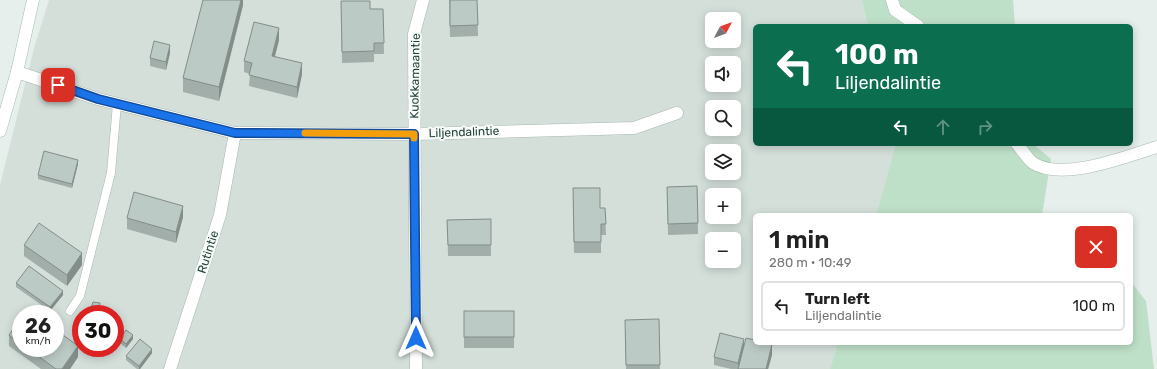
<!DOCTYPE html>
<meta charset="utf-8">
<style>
:root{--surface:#fff;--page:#f6f6f6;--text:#222;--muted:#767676;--line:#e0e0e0}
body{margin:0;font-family:Rubik,sans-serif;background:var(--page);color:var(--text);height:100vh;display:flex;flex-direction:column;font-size:15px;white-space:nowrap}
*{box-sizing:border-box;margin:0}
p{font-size:13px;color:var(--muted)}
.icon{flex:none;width:22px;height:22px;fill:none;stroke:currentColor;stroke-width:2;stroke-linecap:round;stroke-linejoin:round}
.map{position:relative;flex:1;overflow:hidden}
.drawer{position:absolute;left:753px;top:213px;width:380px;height:132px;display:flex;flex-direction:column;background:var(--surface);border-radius:6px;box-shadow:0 2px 10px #0003}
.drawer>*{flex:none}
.banner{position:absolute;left:753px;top:24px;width:380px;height:122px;border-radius:6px;box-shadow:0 2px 10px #0003;background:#0b6e4f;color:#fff;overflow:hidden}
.needle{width:26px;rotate:49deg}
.buttons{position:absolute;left:705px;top:12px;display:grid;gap:8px}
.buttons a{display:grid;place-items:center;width:36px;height:36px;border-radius:6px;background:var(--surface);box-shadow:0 2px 10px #0003;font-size:20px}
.speed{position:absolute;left:12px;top:305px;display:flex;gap:8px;font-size:20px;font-weight:700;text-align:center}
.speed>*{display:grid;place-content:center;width:52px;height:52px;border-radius:50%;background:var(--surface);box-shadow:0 2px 10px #0003;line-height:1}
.speed small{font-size:10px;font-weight:400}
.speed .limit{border:6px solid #d22;background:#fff;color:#111}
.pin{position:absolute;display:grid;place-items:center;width:34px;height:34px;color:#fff;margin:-17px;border-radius:8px;box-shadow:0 2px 6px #0006}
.me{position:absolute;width:44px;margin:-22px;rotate:0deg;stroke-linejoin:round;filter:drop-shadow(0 0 3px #0008)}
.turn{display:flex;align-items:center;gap:14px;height:84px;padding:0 16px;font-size:18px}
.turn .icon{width:52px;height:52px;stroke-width:2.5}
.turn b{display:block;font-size:28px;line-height:34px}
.lanes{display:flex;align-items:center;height:38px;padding:0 16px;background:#0003;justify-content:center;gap:20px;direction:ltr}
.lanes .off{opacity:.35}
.round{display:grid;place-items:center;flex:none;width:42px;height:42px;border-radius:6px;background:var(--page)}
.head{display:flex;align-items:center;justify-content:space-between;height:68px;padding:0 16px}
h1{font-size:24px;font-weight:600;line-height:30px}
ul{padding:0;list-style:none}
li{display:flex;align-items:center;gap:12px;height:50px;margin:0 8px 6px;padding:0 8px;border:2px solid var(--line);border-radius:6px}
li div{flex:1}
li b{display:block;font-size:15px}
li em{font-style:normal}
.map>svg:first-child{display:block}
.built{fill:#d4dfda;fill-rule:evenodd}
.green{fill:#bfe0c8}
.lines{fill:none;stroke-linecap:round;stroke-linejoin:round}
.service-casing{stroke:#a8b8b2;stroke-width:9}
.minor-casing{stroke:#a8b8b2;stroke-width:13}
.secondary-casing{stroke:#a4bbb3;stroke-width:13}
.service{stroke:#fff;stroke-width:8}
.minor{stroke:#fff;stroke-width:12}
.secondary{stroke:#fff;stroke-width:12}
.wall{fill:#a1aea9}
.shaded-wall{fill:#838d89}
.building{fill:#bbcac4;stroke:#838d89}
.route-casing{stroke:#114b97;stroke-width:10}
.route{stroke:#1a73e8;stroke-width:7}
.slow{stroke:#f59e0b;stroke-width:7}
.labels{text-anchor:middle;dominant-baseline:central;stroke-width:4;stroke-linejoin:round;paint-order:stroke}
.street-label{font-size:12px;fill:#24423a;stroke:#f7fbf9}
</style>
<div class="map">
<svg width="1157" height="369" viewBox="0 0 1157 369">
<rect width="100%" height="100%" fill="#e6efeb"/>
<!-- built -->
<path class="built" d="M49 0H862L868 26H755V144L896 145 876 215H755V343H838L830 369H0V185L34 48ZM712 19H734V41H712ZM712 63H734V85H712ZM712 107H734V129H712ZM712 151H734V173H712ZM712 195H734V217H712ZM712 239H734V261H712ZM21 314H55V348H21ZM81 314H115V348H81Z"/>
<!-- green -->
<g class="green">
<path d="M862 0H1013L1015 26H868Z"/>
<path d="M896 144H1033L1051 159 1042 215H876Z"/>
<path d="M1131 282 1146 301 1154 369H830L838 343H1131Z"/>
</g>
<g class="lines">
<defs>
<path id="service" d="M70 311 80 296 111 173 117 104"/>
<g id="minor">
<path d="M892 0 895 10 918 26"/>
<path d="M17 72 98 99 235 133 414 134 634 128 677 113"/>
<path d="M1017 144C1022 150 1027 158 1033 163 1063 182 1127 156 1157 147"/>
<path d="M170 369 220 215 235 133"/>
<path d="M416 369 414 34 423 0"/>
</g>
<path id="secondary" d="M0 131 17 72 33 0"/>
</defs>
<!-- service casing -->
<use href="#service" class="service-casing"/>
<!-- minor casing -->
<use href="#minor" class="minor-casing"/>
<!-- secondary casing -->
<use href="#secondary" class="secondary-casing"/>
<!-- service -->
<use href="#service" class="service"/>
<!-- minor -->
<use href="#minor" class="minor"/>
<!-- secondary -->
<use href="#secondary" class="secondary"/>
</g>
<!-- wall -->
<g class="wall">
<path d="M243 0V5L219 101 183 92V78Z"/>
<path d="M449 0H477L478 36 450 37Z"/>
<path d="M341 1 370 9H383L384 54H374V62L342 63Z"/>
<path d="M279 40 275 56 302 74 297 98 249 86 250 74 244 72V61Z"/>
<path d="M170 53 166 70 150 66V58Z"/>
<path d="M78 164 72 188 38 179V175Z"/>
<path d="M697 186 698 234 668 235 667 187Z"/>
<path d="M573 188 600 208H605L606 235H601V253H574Z"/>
<path d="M183 217 176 243 127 229V218Z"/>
<path d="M491 219V256H448L447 220Z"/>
<path d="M24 245 82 265 67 286 24 256Z"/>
<path d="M16 283 63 295 50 311 16 287Z"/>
<path d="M100 307 99 314H90V312Z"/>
<rect x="464" y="311" width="50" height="37"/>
<path d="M21 318V348H55L78 357 70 369H41L9 346V335Z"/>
<path d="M659 319 660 369H626L625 331Z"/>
<path d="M120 339H133L126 348 120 343Z"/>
<path d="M744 346 772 355 768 369H731L714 365V357Z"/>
<path d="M152 353 140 369H137L126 360V356Z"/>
</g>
<!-- shaded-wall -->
<g class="shaded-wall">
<path d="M241 0H243V5L219 101V87Z"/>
<path d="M279 28V40L272 67V56Z"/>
<path d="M170 45V53L166 70V62Z"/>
<path d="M302 63V74L297 98V87Z"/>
<path d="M78 160V164L72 188V184Z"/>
<path d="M183 206V217L176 243V232Z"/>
<path d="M82 253V265L67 286V275Z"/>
<path d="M63 291V295L50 311V307Z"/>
<path d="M123 328V332L115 343V339Z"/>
<path d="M133 335V339L126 348V344Z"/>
<path d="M744 339V346L738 369V363Z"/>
<path d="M772 344V355L768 369H766Z"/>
<path d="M78 346V357L70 369H62Z"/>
<path d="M152 349V353L140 369H139V366Z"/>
</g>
<!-- building -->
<g class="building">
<path d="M203 0H241L219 87 183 78Z"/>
<path d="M450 0H477L478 25 450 26Z"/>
<path d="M341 1H370V9H383L384 43H374V51L342 52Z"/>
<path d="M254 22 279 28 272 56 302 63 297 87 249 75 252 63 244 61Z"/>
<path d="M154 41 170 45 166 62 150 58Z"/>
<path d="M44 151 78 160 72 184 38 175Z"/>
<path d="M697 186 698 223 668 224 667 187Z"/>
<path d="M573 188H600V208H605L606 224H601V242H574Z"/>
<path d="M134 192 183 206 176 232 127 218Z"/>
<path d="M491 219V245H448L447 220Z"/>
<path d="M39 223 82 253 67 275 24 245Z"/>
<path d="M29 266 63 291 50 307 16 283Z"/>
<path d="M93 302 100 303 98 314 90 312Z"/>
<path d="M27 309 34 314H24Z"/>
<rect x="464" y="311" width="50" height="26"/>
<path d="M21 318V344L9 335Z"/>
<path d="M659 319 660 365H626L625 320Z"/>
<path d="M117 323 123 328 115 339V325Z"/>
<path d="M55 329 78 346 62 369H56L27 348H55Z"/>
<path d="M126 330 133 335 126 344 120 339Z"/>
<path d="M720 333 744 339 738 363 714 357Z"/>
<path d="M746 338 755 340V343H766L772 344 766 369H738Z"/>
<path d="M140 339 152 349 139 366 126 356Z"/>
</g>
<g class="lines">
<defs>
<path id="route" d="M58 85 98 99 235 133 414 134 416 338"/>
</defs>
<!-- route casing -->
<use href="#route" class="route-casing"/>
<!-- route -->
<use href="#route" class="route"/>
<!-- slow -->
<path class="slow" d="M305 133 414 134V138"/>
</g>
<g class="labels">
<!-- street labels -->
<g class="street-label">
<text transform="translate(415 76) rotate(-89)">Kuokkamaantie</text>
<text transform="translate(464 132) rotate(-2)">Liljendalintie</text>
<text transform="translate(208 252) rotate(-72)">Rutintie</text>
</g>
</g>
</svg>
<div class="buttons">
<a><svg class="needle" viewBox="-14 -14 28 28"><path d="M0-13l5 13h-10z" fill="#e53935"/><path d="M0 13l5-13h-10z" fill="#767676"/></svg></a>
<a><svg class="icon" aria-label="sound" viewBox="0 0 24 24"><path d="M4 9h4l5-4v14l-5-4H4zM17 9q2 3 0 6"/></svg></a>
<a><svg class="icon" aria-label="search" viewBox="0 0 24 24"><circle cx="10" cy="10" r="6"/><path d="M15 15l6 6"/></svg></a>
<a><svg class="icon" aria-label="layers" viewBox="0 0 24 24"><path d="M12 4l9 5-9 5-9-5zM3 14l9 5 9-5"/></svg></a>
<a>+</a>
<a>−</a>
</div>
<div class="speed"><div>26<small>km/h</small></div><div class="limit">30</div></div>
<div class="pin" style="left:58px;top:85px;background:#d93025"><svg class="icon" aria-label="arrive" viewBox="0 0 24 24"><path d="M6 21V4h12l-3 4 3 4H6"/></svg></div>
<svg class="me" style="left:416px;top:338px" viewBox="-20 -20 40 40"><path d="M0-17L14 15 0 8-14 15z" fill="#1a73e8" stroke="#fff" stroke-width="4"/></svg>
<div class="banner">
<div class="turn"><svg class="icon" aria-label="left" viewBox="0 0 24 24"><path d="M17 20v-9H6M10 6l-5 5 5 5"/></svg><div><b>100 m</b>Liljendalintie</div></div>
<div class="lanes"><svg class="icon" aria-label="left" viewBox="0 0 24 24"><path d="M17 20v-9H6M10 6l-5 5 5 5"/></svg><svg class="icon off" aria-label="ahead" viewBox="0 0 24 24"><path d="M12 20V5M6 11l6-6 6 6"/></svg><svg class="icon off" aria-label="right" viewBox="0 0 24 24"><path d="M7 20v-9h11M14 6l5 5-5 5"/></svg></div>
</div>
<section class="drawer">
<div class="head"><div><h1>1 min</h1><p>280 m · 10:49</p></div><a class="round" style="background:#d93025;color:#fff"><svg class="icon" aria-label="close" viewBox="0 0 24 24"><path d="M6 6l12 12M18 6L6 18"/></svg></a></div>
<ul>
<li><svg class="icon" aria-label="left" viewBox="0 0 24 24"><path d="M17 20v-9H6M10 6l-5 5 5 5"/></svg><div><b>Turn left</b><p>Liljendalintie</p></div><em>100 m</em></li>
</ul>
</section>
</div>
